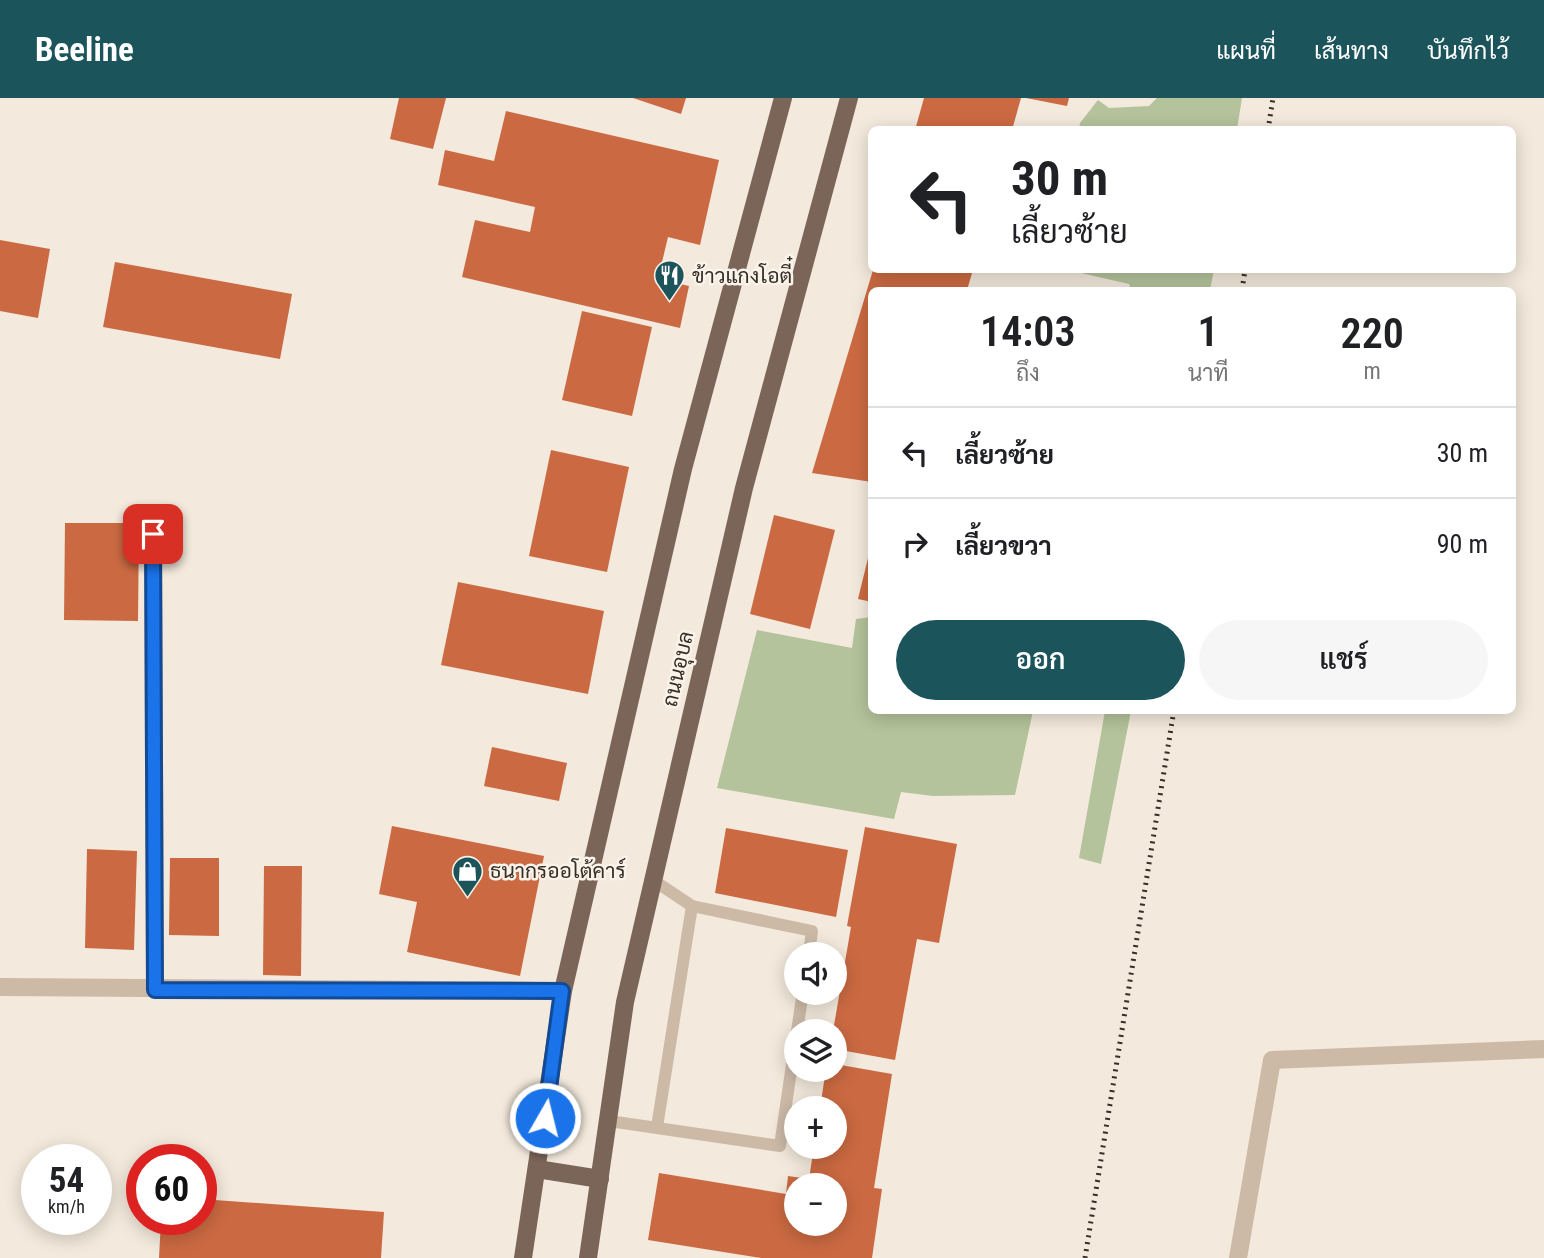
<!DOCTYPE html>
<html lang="th">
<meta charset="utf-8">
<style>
:root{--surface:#fff;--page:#f6f6f6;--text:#202124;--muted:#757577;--line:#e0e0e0;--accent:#1c545c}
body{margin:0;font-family:"Roboto Condensed",Sarabun,sans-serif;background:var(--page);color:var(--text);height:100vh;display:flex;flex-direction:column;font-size:26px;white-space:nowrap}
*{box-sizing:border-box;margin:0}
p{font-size:23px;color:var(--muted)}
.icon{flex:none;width:38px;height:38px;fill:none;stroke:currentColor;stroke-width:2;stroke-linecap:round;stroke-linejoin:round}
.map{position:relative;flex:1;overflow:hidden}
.side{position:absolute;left:868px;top:189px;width:648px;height:427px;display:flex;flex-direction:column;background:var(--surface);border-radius:10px;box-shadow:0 4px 18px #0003}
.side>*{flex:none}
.guide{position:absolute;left:868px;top:28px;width:648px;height:147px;border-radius:10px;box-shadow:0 4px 18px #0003;background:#fff;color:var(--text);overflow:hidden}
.buttons{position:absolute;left:784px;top:844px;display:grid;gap:14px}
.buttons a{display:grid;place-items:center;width:63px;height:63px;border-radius:50%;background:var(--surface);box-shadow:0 4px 18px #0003;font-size:35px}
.speed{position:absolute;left:21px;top:1046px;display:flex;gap:14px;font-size:35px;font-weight:700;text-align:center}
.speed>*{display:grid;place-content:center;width:91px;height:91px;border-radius:50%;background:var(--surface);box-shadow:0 4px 18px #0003;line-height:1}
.speed small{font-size:18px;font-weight:400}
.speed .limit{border:10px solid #d22;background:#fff;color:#111}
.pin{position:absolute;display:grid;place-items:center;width:60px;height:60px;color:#fff;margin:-30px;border-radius:14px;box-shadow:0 4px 10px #0006}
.me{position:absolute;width:77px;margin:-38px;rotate:8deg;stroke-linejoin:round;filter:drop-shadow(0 0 5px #0008)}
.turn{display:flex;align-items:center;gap:24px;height:147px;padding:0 28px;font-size:32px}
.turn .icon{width:91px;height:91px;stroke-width:2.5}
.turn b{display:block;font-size:49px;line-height:60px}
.eta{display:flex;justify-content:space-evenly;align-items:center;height:119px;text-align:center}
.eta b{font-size:42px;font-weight:600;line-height:49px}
.button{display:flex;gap:14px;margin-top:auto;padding:14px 28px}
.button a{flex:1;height:80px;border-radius:42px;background:var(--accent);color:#fff;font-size:28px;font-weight:600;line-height:80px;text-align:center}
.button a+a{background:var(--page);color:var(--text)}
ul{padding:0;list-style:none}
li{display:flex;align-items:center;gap:21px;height:91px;padding:0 28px;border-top:2px solid var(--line)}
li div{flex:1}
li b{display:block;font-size:26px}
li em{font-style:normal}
header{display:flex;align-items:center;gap:42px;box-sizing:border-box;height:98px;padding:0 35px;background:var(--accent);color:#fff}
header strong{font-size:33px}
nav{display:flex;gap:38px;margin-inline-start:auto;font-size:24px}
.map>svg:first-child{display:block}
.green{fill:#b4c39b}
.building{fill:#cb6a42;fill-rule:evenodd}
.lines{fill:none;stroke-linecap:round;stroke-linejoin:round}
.lane{stroke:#ccbaa7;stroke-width:12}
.street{stroke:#ccbaa7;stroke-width:18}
.primary{stroke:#7b6558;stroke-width:18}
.rail{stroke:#382e28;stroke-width:5;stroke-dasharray:2 5;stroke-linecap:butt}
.route-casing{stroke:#114b97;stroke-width:18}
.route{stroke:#1a73e8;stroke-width:12}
.labels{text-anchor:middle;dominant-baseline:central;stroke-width:5;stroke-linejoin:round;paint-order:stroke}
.poi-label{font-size:21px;fill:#382e28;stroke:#faf3e9;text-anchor:start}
.street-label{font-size:21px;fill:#382e28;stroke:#faf3e9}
</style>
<header>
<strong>Beeline</strong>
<nav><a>แผนที่</a><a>เส้นทาง</a><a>บันทึกไว้</a></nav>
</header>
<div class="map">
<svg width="1544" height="1160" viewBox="0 0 1544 1160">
<rect width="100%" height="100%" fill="#f3e9dc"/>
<!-- green -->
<g class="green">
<path d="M1157 0H1242L1237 31H1079L1080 25 1098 2 1109 10 1149 8Z"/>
<path d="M1068 172H1214L1210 192H1131L1129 186Z"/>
<path d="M871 519 872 612 1033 613 1015 697 933 698 901 694 894 721 717 690 757 532 852 550 856 521Z"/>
<path d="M1105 613H1131L1101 766 1079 760Z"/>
</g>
<!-- building -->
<g class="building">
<path d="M399 0H446L433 51 390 41Z"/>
<path d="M633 0H686L681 16Z"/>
<path d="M924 0H1021L1012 32H915Z"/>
<path d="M1026 0H1069L1067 8Z"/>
<path d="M506 13 719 62 700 147 668 139 658 181 689 188 680 230 462 179 475 122 530 134 535 109 438 87 445 52 494 63Z"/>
<path d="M0 142 50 151 38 220 0 213Z"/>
<path d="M115 164 292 196 280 261 103 229Z"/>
<path d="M873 172H973L967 192H872V384L812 375Z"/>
<path d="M582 213 652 229 632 318 562 302Z"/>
<path d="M551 352 629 369 607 474 529 458Z"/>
<path d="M774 417 835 432 810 531 750 516Z"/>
<path d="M65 425H139L138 523 64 522Z"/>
<path d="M869 456H872V504L858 501Z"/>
<path d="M458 484 604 513 588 596 441 567Z"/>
<path d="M492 649 567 665 559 703 484 688Z"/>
<path d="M392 728 544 758 520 878 407 854 417 804 379 796Z"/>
<path d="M865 729 957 746 939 845 917 841 895 962 835 951 833 933 851 829 847 828Z"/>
<path d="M726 730 848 752 836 819 715 795Z"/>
<path d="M87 751 137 753 134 852 85 850Z"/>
<path d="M170 760H219V838L169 837Z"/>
<path d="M264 768H302L301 878 263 877Z"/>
<path d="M835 966 892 976 874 1090 882 1091 872 1160H761L648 1142 659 1075 786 1096 788 1078 809 1081 814 1048H835V1010H820L826 971H835ZM796 1087H835V1125H796Z"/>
<path d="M201 1101 384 1114 381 1160H159L161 1122H201Z"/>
</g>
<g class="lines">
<!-- lane -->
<g class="lane">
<path d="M653 782 692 808 812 833 809 856"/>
<path d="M797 933 803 894"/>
<path d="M609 1023 780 1048 796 939"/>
<path d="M657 1029 692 808"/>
</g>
<!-- street -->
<g class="street">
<path d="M153 436 155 892"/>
<path d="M0 889 563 893"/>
<path d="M1238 1160 1272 962 1544 951"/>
</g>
<!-- primary -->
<g class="primary">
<path d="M537 1071 600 1081"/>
<path d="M523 1160 563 893 683 371 783 0"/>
<path d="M588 1160 625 904 744 390 849 0"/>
</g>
<!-- rail -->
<g class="rail">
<path d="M1268 32 1273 0"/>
<path d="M1242 192 1245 172"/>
<path d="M1085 1160 1174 612"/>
</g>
</g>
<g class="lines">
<defs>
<path id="route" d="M153 436 155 892 562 893 545 1020"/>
</defs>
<!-- route casing -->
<use href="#route" class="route-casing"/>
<!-- route -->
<use href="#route" class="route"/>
</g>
<!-- icons -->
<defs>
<symbol id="restaurant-pin" viewBox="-11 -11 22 30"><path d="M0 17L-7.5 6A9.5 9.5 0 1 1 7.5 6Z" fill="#1c545c" stroke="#faf3e9"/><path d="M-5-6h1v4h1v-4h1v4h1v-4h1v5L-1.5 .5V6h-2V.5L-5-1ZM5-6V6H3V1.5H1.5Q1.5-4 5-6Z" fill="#fff"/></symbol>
<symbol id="shop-pin" viewBox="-11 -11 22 30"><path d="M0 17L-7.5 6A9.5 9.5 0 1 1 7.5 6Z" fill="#1c545c" stroke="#faf3e9"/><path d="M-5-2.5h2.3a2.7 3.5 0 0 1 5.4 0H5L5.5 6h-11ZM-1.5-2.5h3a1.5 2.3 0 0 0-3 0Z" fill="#fff"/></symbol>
</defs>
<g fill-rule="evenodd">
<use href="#restaurant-pin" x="652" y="160" width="35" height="47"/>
<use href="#shop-pin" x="450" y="756" width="35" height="47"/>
</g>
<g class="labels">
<!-- poi labels -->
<g class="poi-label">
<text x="692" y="178">ข้าวแกงโอตี๋</text>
<text x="490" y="773">ธนากรออโต้คาร์</text>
</g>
<!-- street labels -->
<g class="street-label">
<text transform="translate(678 571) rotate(-77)">ถนนอุบล</text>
</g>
</g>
</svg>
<div class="buttons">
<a><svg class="icon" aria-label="sound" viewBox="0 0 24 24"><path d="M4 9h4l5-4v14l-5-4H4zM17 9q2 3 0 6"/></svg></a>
<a><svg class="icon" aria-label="layers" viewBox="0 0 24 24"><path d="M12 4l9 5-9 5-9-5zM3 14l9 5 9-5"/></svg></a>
<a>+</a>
<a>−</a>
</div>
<div class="speed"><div>54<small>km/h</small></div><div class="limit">60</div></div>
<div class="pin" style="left:153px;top:436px;background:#d93025"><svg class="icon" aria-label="arrive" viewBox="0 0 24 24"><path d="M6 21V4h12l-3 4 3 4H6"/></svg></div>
<svg class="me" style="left:545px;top:1020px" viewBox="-20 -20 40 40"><circle r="17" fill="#1a73e8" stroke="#fff" stroke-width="3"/><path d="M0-11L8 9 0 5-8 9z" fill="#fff"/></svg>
<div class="guide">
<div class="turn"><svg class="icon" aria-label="left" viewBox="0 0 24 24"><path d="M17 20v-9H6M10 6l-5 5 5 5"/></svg><div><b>30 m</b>เลี้ยวซ้าย</div></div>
</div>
<section class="side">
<div class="eta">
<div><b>14:03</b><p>ถึง</p></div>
<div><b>1</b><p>นาที</p></div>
<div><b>220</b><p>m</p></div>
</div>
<ul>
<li><svg class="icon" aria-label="left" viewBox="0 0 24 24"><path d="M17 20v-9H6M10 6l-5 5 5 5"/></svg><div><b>เลี้ยวซ้าย</b></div><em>30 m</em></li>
<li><svg class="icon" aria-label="right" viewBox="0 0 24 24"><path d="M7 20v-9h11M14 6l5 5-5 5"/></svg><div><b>เลี้ยวขวา</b></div><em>90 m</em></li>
</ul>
<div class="button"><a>ออก</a><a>แชร์</a></div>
</section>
</div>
